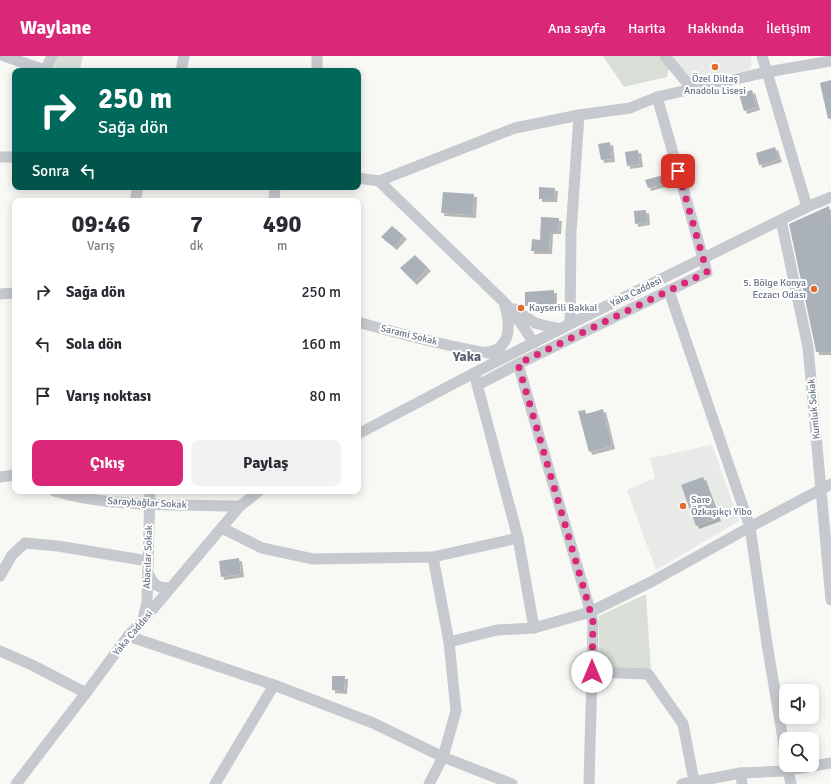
<!DOCTYPE html>
<html lang="tr">
<meta charset="utf-8">
<style>
:root{--surface:#fff;--page:#f2f2f3;--text:#2b2b33;--muted:#7c7c81;--accent:#db2777}
body{margin:0;font-family:Signika,sans-serif;background:var(--page);color:var(--text);height:100vh;display:flex;flex-direction:column;font-size:15px;white-space:nowrap}
*{box-sizing:border-box;margin:0}
p{font-size:13px;color:var(--muted)}
.icon{flex:none;width:22px;height:22px;fill:none;stroke:currentColor;stroke-width:2;stroke-linecap:round;stroke-linejoin:round}
.map{position:relative;flex:1;overflow:hidden}
.panel{position:absolute;left:12px;top:142px;width:349px;height:296px;display:flex;flex-direction:column;background:var(--surface);border-radius:8px;box-shadow:0 2px 10px #0003}
.panel>*{flex:none}
.guide{position:absolute;left:12px;top:12px;width:349px;height:122px;border-radius:8px;box-shadow:0 2px 10px #0003;background:#00695c;color:#fff;overflow:hidden}
.fabs{position:absolute;left:779px;top:628px;display:grid;gap:8px}
.fabs a{display:grid;place-items:center;width:40px;height:40px;border-radius:8px;background:var(--surface);box-shadow:0 2px 10px #0003;font-size:20px}
.pin{position:absolute;display:grid;place-items:center;width:34px;height:34px;color:#fff;margin:-17px;border-radius:8px;box-shadow:0 2px 6px #0006}
.me{position:absolute;width:44px;margin:-22px;rotate:0deg;stroke-linejoin:round;filter:drop-shadow(0 0 3px #0008)}
.turn{display:flex;align-items:center;gap:14px;height:84px;padding:0 20px;font-size:18px}
.turn .icon{width:52px;height:52px;stroke-width:2.5}
.turn b{display:block;font-size:28px;line-height:34px}
.then{display:flex;align-items:center;height:38px;padding:0 20px;background:#0003;gap:8px;font-size:15px}
.eta{display:flex;justify-content:space-evenly;align-items:center;height:68px;text-align:center}
.eta b{font-size:24px;font-weight:700;line-height:28px}
.primary-button{display:flex;gap:8px;margin-top:auto;padding:8px 20px}
.primary-button a{flex:1;height:46px;border-radius:8px;background:var(--accent);color:#fff;font-size:16px;font-weight:700;line-height:46px;text-align:center}
.primary-button a+a{background:var(--page);color:var(--text)}
ul{padding:0;list-style:none}
li{display:flex;align-items:center;gap:12px;height:52px;padding:0 20px}
li div{flex:1}
li b{display:block;font-size:15px}
li em{font-style:normal}
header{display:flex;align-items:center;gap:24px;box-sizing:border-box;height:56px;padding:0 20px;background:var(--accent);color:#fff}
header strong{font-size:19px}
nav{display:flex;gap:22px;margin-inline-start:auto;font-size:14px}
.map>svg:first-child{display:block}
.built{fill:#e8eae8}
.green{fill:#d9dfd6}
.building{fill:#aab1b8;filter:url(#shadow)}
.lines{fill:none;stroke-linecap:round;stroke-linejoin:round}
.minor{stroke:#c6c9cd;stroke-width:11}
.route{stroke:#db2777;stroke-width:7;stroke-dasharray:0 12.6}
.poi-dot{fill:#e06c2d;stroke:#fff;stroke-width:1.5}
.labels{text-anchor:middle;dominant-baseline:central;stroke-width:4;stroke-linejoin:round;paint-order:stroke}
.poi-label{font-size:10px;fill:#687586;stroke:#fff;text-anchor:start}
.street-label{font-size:10px;fill:#687586;stroke:#fff}
.district-label{font-size:14px;font-weight:bold;fill:#555f6b;stroke:#fff}
</style>
<header>
<strong>Waylane</strong>
<nav><a>Ana sayfa</a><a>Harita</a><a>Hakkında</a><a>İletişim</a></nav>
</header>
<div class="map">
<svg width="831" height="728" viewBox="0 0 831 728">
<defs>
<filter id="shadow"><feDropShadow dx="3" dy="3" stdDeviation="0" flood-color="#0004"/></filter>
</defs>
<rect width="100%" height="100%" fill="#f8f8f5"/>
<!-- built -->
<g class="built">
<path d="M672 0H751L752 9 748 14 691 26Z"/>
<path d="M712 389 739 465 656 514 627 434 655 422 650 402Z"/>
</g>
<!-- green -->
<g class="green">
<path d="M58 0H83L80 15H52Z"/>
<path d="M603 0H659L669 12 667 21 624 31Z"/>
<path d="M646 538 651 616 599 613V560Z"/>
</g>
<!-- building -->
<g class="building">
<path d="M831 24V62L828 63 820 27Z"/>
<path d="M752 34 757 51 744 55 739 38Z"/>
<path d="M610 86 612 103 601 104 598 88Z"/>
<path d="M775 91 779 103 759 109 756 97Z"/>
<path d="M638 94 640 108 627 110 625 96Z"/>
<path d="M663 119 666 127 648 132 645 124Z"/>
<path d="M539 131 555 132 554 143H539Z"/>
<path d="M443 136 474 138 473 159 441 157Z"/>
<path d="M829 150 831 164V296H816L815 290 789 168Z"/>
<path d="M646 154 647 166 635 168 634 155Z"/>
<path d="M541 161 559 162 558 175H550L549 195H531L532 183 540 184Z"/>
<path d="M392 170 404 180 394 191 381 181Z"/>
<path d="M415 199 428 212 414 226 400 212Z"/>
<path d="M554 234V249L525 250V236Z"/>
<path d="M603 353 612 390 589 396 578 355 585 354 586 358Z"/>
<path d="M703 421 718 462 696 470 681 429Z"/>
<path d="M239 502 241 518 221 521 219 505Z"/>
<path d="M332 620H345L344 635 332 634Z"/>
</g>
<g class="lines">
<!-- minor -->
<g class="minor">
<path d="M4 0 45 14"/>
<path d="M762 0 767 16 831 5"/>
<path d="M45 15 52 0"/>
<path d="M181 15 184 0"/>
<path d="M317 15V0"/>
<path d="M692 33 767 16 807 151"/>
<path d="M0 101H15"/>
<path d="M358 122 379 125 505 247 520 266 534 287"/>
<path d="M379 125 515 72 579 59 630 52 657 41 692 33 665 0"/>
<path d="M135 145 138 131"/>
<path d="M274 145 275 131"/>
<path d="M781 164 808 291 831 544"/>
<path d="M669 235 750 471 767 588 786 701"/>
<path d="M0 238 15 237"/>
<path d="M514 253 535 267 546 270 561 273"/>
<path d="M358 268 361 267C409 280 457 293 507 300"/>
<path d="M570 268 571 177 579 59"/>
<path d="M487 296C491 295 496 295 499 292 512 282 509 264 505 250"/>
<path d="M518 308 588 547 593 566 592 616 589 728"/>
<path d="M474 317 518 482 534 572 590 556 651 526 750 471 831 428"/>
<path d="M478 329 518 308 707 216 657 41"/>
<path d="M358 378 474 317 570 268 807 151 831 141"/>
<path d="M0 421 14 419 15 418"/>
<path d="M54 435C91 446 131 448 170 449 193 449 217 450 240 450"/>
<path d="M222 472 262 492 313 503 433 501 449 586 456 655 443 701 429 728"/>
<path d="M433 501 518 482"/>
<path d="M148 517C153 528 158 534 171 531"/>
<path d="M0 520 12 499 25 487 58 490 148 505"/>
<path d="M143 563 147 546 150 435"/>
<path d="M128 580 274 629 215 728"/>
<path d="M449 586 497 574 534 572"/>
<path d="M0 595 32 609 86 637"/>
<path d="M592 616 648 618 683 668 694 725"/>
<path d="M274 629 373 667 443 701 512 728"/>
<path d="M787 709 791 728"/>
<path d="M741 717 742 728"/>
<path d="M16 728 86 637 128 580 141 567 240 450 259 435"/>
<path d="M682 728 741 717 783 715 831 707"/>
</g>
</g>
<g class="lines">
<!-- route -->
<path class="route" d="M592 616 593 566 588 547 518 308 707 216 678 115"/>
</g>
<!-- markers -->
<g class="poi-dot">
<circle cx="715" cy="11" r="4"/>
<circle cx="814" cy="233" r="4"/>
<circle cx="521" cy="252" r="4"/>
<circle cx="683" cy="450" r="4"/>
</g>
<g class="labels">
<!-- poi labels -->
<g class="poi-label">
<text x="715" y="23" text-anchor="middle">Özel Diltaş<tspan x="715" dy="12">Anadolu Lisesi</tspan></text>
<text x="806" y="227" text-anchor="end">5. Bölge Konya<tspan x="806" dy="12">Eczacı Odası</tspan></text>
<text x="529" y="252">Kayserili Bakkal</text>
<text x="691" y="444">Sare<tspan x="691" dy="12">Özkaşıkçı Yibo</tspan></text>
</g>
<!-- street labels -->
<g class="street-label">
<text transform="translate(636 236) rotate(-26)">Yaka Caddesi</text>
<text transform="translate(409 279) rotate(14)">Sarami Sokak</text>
<text transform="translate(814 353) rotate(-95)">Kumluk Sokak</text>
<text transform="translate(147 447) rotate(3)">Saraybağlar Sokak</text>
<text transform="translate(148 501) rotate(-88)">Abacılar Sokak</text>
<text transform="translate(133 577) rotate(-50)">Yaka Caddesi</text>
</g>
<!-- district labels -->
<g class="district-label">
<text x="467" y="300">Yaka</text>
</g>
</g>
</svg>
<div class="fabs">
<a><svg class="icon" aria-label="sound" viewBox="0 0 24 24"><path d="M4 9h4l5-4v14l-5-4H4zM17 9q2 3 0 6"/></svg></a>
<a><svg class="icon" aria-label="search" viewBox="0 0 24 24"><circle cx="10" cy="10" r="6"/><path d="M15 15l6 6"/></svg></a>
</div>
<div class="pin" style="left:678px;top:115px;background:#d93025"><svg class="icon" aria-label="arrive" viewBox="0 0 24 24"><path d="M6 21V4h12l-3 4 3 4H6"/></svg></div>
<svg class="me" style="left:592px;top:616px" viewBox="-20 -20 40 40"><circle r="19" fill="#fff"/><path d="M0-13L10 11 0 6-10 11z" fill="#db2777"/></svg>
<div class="guide">
<div class="turn"><svg class="icon" aria-label="right" viewBox="0 0 24 24"><path d="M7 20v-9h11M14 6l5 5-5 5"/></svg><div><b>250 m</b>Sağa dön</div></div>
<div class="then">Sonra<svg class="icon" aria-label="left" viewBox="0 0 24 24"><path d="M17 20v-9H6M10 6l-5 5 5 5"/></svg></div>
</div>
<section class="panel">
<div class="eta">
<div><b>09:46</b><p>Varış</p></div>
<div><b>7</b><p>dk</p></div>
<div><b>490</b><p>m</p></div>
</div>
<ul>
<li><svg class="icon" aria-label="right" viewBox="0 0 24 24"><path d="M7 20v-9h11M14 6l5 5-5 5"/></svg><div><b>Sağa dön</b></div><em>250 m</em></li>
<li><svg class="icon" aria-label="left" viewBox="0 0 24 24"><path d="M17 20v-9H6M10 6l-5 5 5 5"/></svg><div><b>Sola dön</b></div><em>160 m</em></li>
<li><svg class="icon" aria-label="arrive" viewBox="0 0 24 24"><path d="M6 21V4h12l-3 4 3 4H6"/></svg><div><b>Varış noktası</b></div><em>80 m</em></li>
</ul>
<div class="primary-button"><a>Çıkış</a><a>Paylaş</a></div>
</section>
</div>
